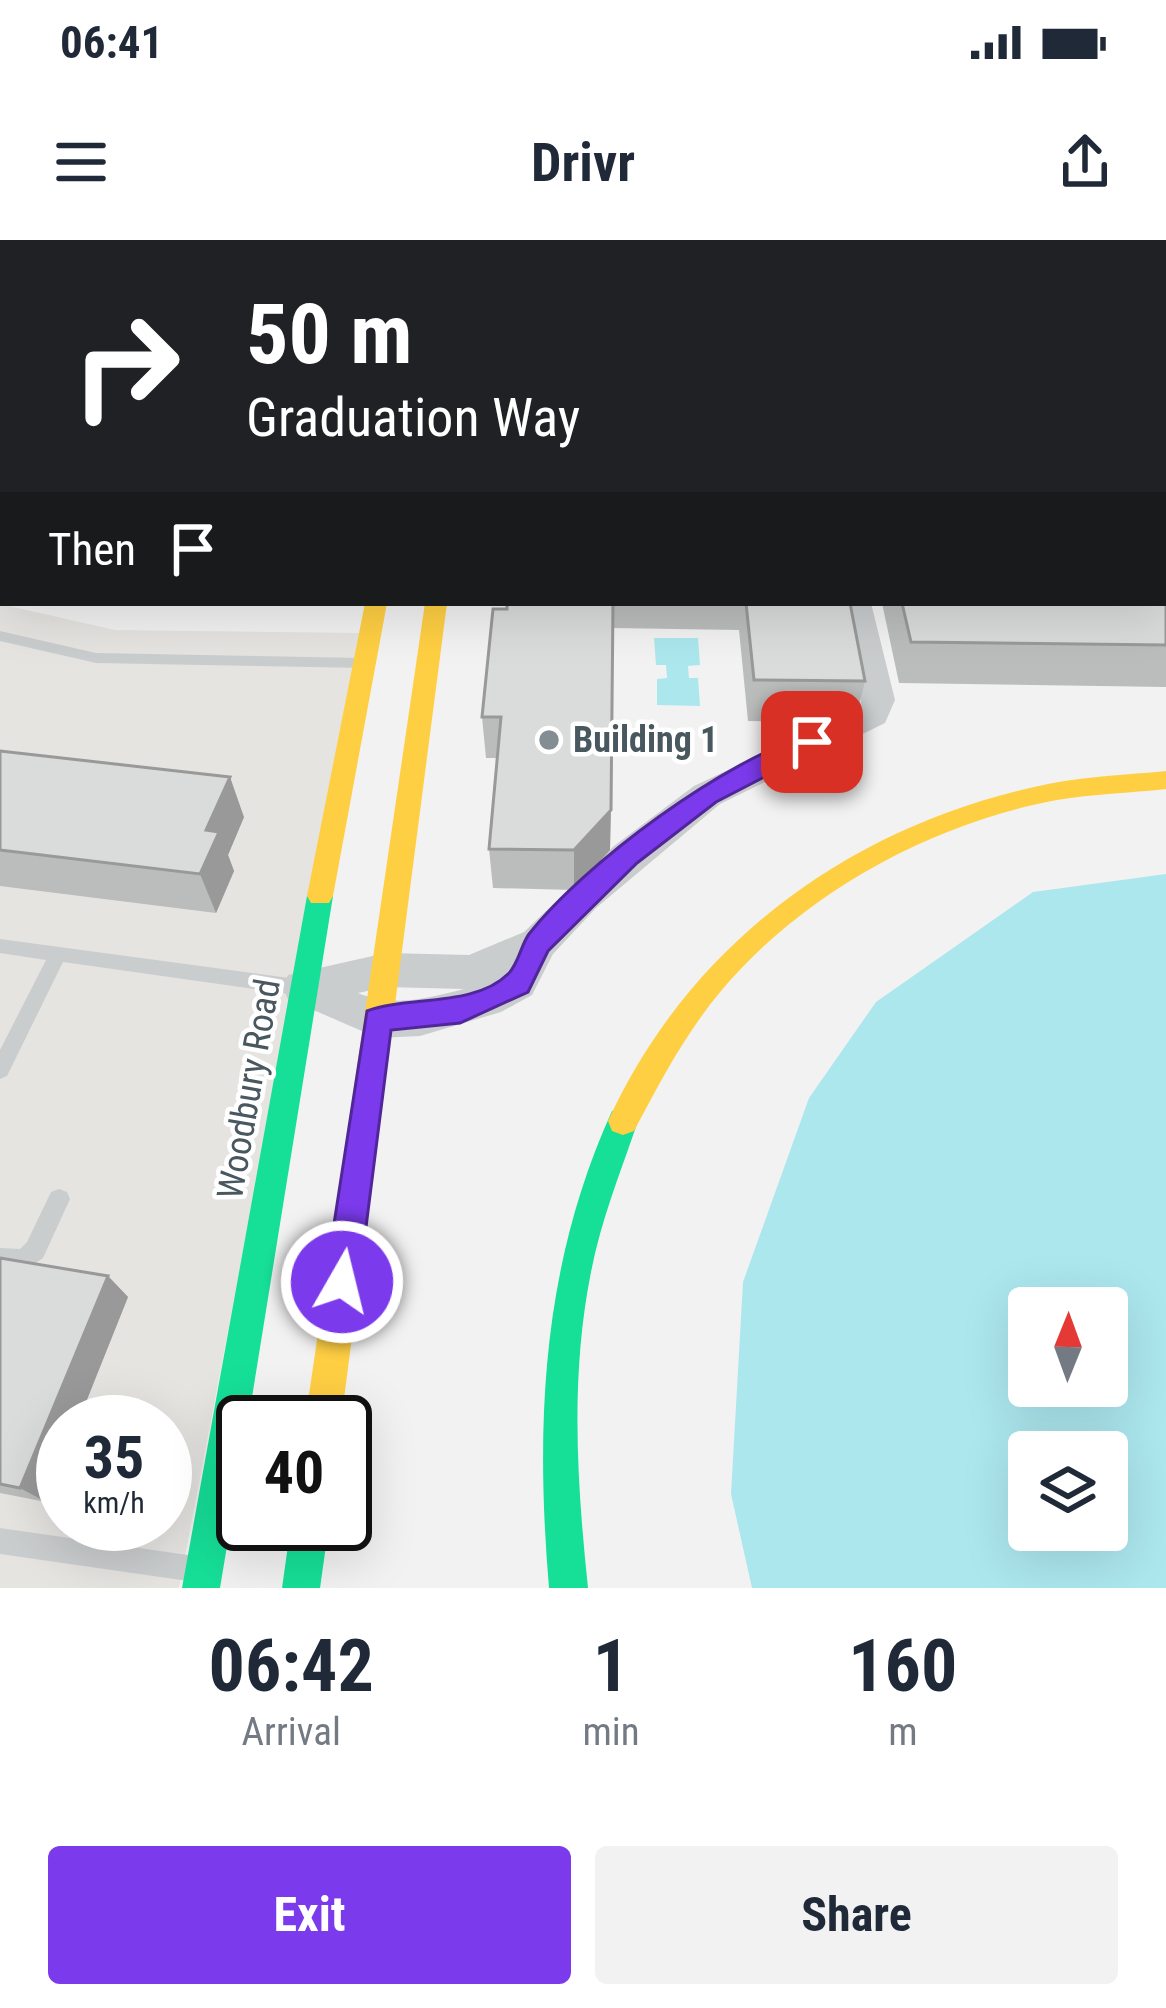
<!DOCTYPE html>
<style>
:root{--surface:#fff;--page:#f2f2f3;--text:#1f2937;--muted:#747a83;--accent:#7c3aed}
body{margin:0;font-family:"Roboto Condensed",sans-serif;background:var(--page);color:var(--text);height:100vh;display:flex;flex-direction:column;font-size:45px;white-space:nowrap}
*{box-sizing:border-box;margin:0}
p{font-size:39px;color:var(--muted)}
.icon{flex:none;width:66px;height:66px;fill:none;stroke:currentColor;stroke-width:2;stroke-linecap:round;stroke-linejoin:round}
.map{position:relative;height:1348px;overflow:hidden}
.side{display:flex;flex-direction:column;background:var(--surface);flex:1}
.side>*{flex:none}
.hud{position:absolute;left:0px;top:0px;width:1167px;height:366px;box-shadow:0 12px 48px #0002;background:#202124;color:#fff;overflow:hidden}
.needle{width:78px;rotate:1deg}
.buttons{position:absolute;left:1008px;top:1047px;display:grid;gap:24px}
.buttons a{display:grid;place-items:center;width:120px;height:120px;border-radius:12px;background:var(--surface);box-shadow:0 12px 48px #0002;font-size:60px}
.speed{position:absolute;left:36px;top:1155px;display:flex;gap:24px;font-size:60px;font-weight:700;text-align:center}
.speed>*{display:grid;place-content:center;width:156px;height:156px;border-radius:50%;background:var(--surface);box-shadow:0 12px 48px #0002;line-height:1}
.speed small{font-size:30px;font-weight:400}
.speed .limit{border:6px solid #111;border-radius:18px;background:#fff;color:#111}
.pin{position:absolute;display:grid;place-items:center;width:102px;height:102px;color:#fff;margin:-51px;border-radius:24px;box-shadow:0 6px 18px #0006}
.me{position:absolute;width:132px;margin:-66px;rotate:8deg;stroke-linejoin:round;filter:drop-shadow(0 0 9px #0008)}
.turn{display:flex;align-items:center;gap:42px;height:252px;padding:0 48px;font-size:54px}
.turn .icon{width:156px;height:156px;stroke-width:2.5}
.turn b{display:block;font-size:84px;line-height:102px}
.then{display:flex;align-items:center;height:114px;padding:0 48px;background:#0003;gap:24px;font-size:45px}
.eta{display:flex;justify-content:space-evenly;align-items:center;height:204px;text-align:center}
.eta b{font-size:72px;font-weight:700;line-height:84px}
.cta{display:flex;gap:24px;margin-top:auto;padding:24px 48px}
.cta a{flex:1;height:138px;border-radius:12px;background:var(--accent);color:#fff;font-size:48px;font-weight:700;line-height:138px;text-align:center}
.cta a+a{background:var(--page);color:var(--text)}
.status{display:flex;justify-content:space-between;align-items:center;height:84px;padding:0 60px;background:var(--surface);direction:ltr}
.status svg{height:33px;fill:currentColor}
header{display:flex;justify-content:space-between;align-items:center;height:156px;padding:0 48px;background:var(--surface);font-size:54px;font-weight:700}
.map>svg:first-child{display:block}
.commercial{fill:#e6e4e1;fill-rule:evenodd}
.green{fill:#d8f1df}
.water{fill:#ace7ee;fill-rule:evenodd}
.lines{fill:none;stroke-linecap:round;stroke-linejoin:round}
.lane{fill:#cacdce;fill-rule:evenodd}
.street{fill:#cacdce;fill-rule:evenodd}
.fast{fill:#16e098;fill-rule:evenodd}
.slow{fill:#ffcf43;fill-rule:evenodd}
.wall{fill:#bbbcbc}
.shaded-wall{fill:#999}
.building{fill:#dadbdb;stroke:#999;stroke-width:3}
.route{fill:#7c3aed;stroke:#51269a;stroke-width:3}
.poi-dot{fill:#848d92;stroke:#fff;stroke-width:4.5}
.labels{text-anchor:middle;dominant-baseline:central;stroke-width:9;stroke-linejoin:round;paint-order:stroke}
.poi-label{font-size:36px;font-weight:bold;fill:#49575f;stroke:#fff;text-anchor:start}
.street-label{font-size:36px;fill:#49575f;stroke:#fff}
</style>
<div class="status"><b>06:41</b><svg viewBox="0 0 49 12"><path d="M0 12V9h3v3zM5 12V6h3v6zM10 12V3h3v9zM15 12V0h3v12zM26 1h20v11H26zM47 4h2v5h-2z"/></svg></div>
<header><svg class="icon" aria-label="menu" viewBox="0 0 24 24"><path d="M4 6h16M4 12h16M4 18h16"/></svg>Drivr<svg class="icon" aria-label="share" viewBox="0 0 24 24"><path d="M12 15V3M7 8l5-5 5 5M5 13v7h14v-7"/></svg></header>
<div class="map">
<svg width="1166" height="1348" viewBox="0 0 1166 1348">
<rect width="100%" height="100%" fill="#f3f2f2"/>
<!-- commercial -->
<path class="commercial" d="M0 364 115 390 361 393 179 1348H0ZM63 1182H165V1284H63Z"/>
<!-- green -->
<path class="green" d="M0 0H775L3 3V168Z"/>
<!-- water -->
<g class="water">
<path d="M654 398H698L700 425 688 426 689 438H698L700 466 657 465V439L667 438 666 425H656Z"/>
<path d="M1166 634V1348H752L731 1254 743 1042 809 858 876 762 1033 652ZM1029 1068H1107V1146H1029ZM1029 1212H1107V1290H1029Z"/>
</g>
<g class="lines">
<!-- lane -->
<g class="lane">
<path d="M0 391 96 413 364 418 372 423 364 428 96 423 0 401Z"/>
<path d="M0 699 297 739 304 741 306 747 304 753 297 755 63 722 7 836 0 839V810L46 720 0 713Z"/>
<path d="M59 949 67 952 70 959 43 1018 24 1031 0 1030V1008L20 1009 27 1002 51 952Z"/>
<path d="M0 1288 188 1315 197 1319 201 1328 197 1337 188 1341 0 1314Z"/>
</g>
<!-- street -->
<path class="street" d="M839 363H871L895 460 885 483 720 564 596 668 553 714 532 755 501 772 420 796 378 798 288 759 282 747 288 735 386 713 469 715 524 692 614 606 694 546 859 468 861 460ZM386 747 464 749C427 758 394 768 358 753Z"/>
<!-- fast -->
<g class="fast">
<path d="M1066 0H1085L1088 3H1069Z"/>
<path d="M1164 38 1166 39V49L1164 48Z"/>
<path d="M320 645 329 649 333 656 248 1182H243V1210L220 1348H182L307 656 311 649Z"/>
<path d="M623 867 634 871 638 881C621 931 601 980 591 1032 570 1137 577 1243 588 1348H549C535 1182 542 1025 612 871Z"/>
<path d="M291 1284H329L320 1348H282Z"/>
</g>
<!-- slow -->
<g class="slow">
<path d="M878 0H900L875 3Z"/>
<path d="M365 363H387L333 656 329 663H311L307 656Z"/>
<path d="M425 363H447L341 1182H305Z"/>
<path d="M1166 531V549C1130 553 1093 554 1057 560 932 583 803 653 721 751 685 794 660 842 634 891L623 895 612 891 608 881C690 701 855 583 1048 544 1087 536 1127 535 1166 531Z"/>
</g>
</g>
<!-- wall -->
<g class="wall">
<path d="M1164 125H1166V447L899 443 882 363H1164Z"/>
<path d="M507 363H850L865 441 855 482 748 481 739 390 612 388 610 610 574 650 493 648 489 609 497 518H486L482 477Z"/>
<path d="M0 511 244 577 228 615 234 631 216 673 0 646Z"/>
<path d="M0 1018 108 1036 128 1057 78 1182H63V1219L46 1262 0 1253Z"/>
</g>
<!-- shaded-wall -->
<g class="shaded-wall">
<path d="M230 537 244 577 228 615 234 631 216 673 200 634 206 590Z"/>
<path d="M611 570 610 610 574 650V610Z"/>
<path d="M108 1036 128 1057 78 1182H63V1219L46 1262 20 1248Z"/>
</g>
<!-- building -->
<g class="building">
<rect x="1164" y="125" width="2" height="139"/>
<path d="M1164 297H1166V405L911 402 902 363H1164Z"/>
<path d="M507 363H613L611 570 574 610 489 609 501 477H482L493 369H507Z"/>
<path d="M746 363H850L865 441 754 440Z"/>
<path d="M0 511 230 537 206 590 219 592 200 634 0 610Z"/>
<path d="M0 1018 108 1036 20 1248 0 1244Z"/>
</g>
<!-- route -->
<path class="route" d="M812 494 824 502 820 508 716 562 637 623 548 711 528 752 460 783 391 790 359 1042 354 1054 342 1059 330 1054 325 1042 367 771C407 756 475 767 508 734 518 725 521 705 529 694 585 623 725 519 812 494Z"/>
<!-- markers -->
<circle class="poi-dot" cx="549" cy="500" r="12"/>
<g class="labels">
<!-- poi labels -->
<g class="poi-label">
<text x="573" y="500">Building 1</text>
</g>
<!-- street labels -->
<g class="street-label">
<text transform="translate(249 849) rotate(-80)">Woodbury Road</text>
</g>
</g>
</svg>
<div class="buttons">
<a><svg class="needle" viewBox="-14 -14 28 28"><path d="M0-13l5 13h-10z" fill="#e53935"/><path d="M0 13l5-13h-10z" fill="#747a83"/></svg></a>
<a><svg class="icon" aria-label="layers" viewBox="0 0 24 24"><path d="M12 4l9 5-9 5-9-5zM3 14l9 5 9-5"/></svg></a>
</div>
<div class="speed"><div>35<small>km/h</small></div><div class="limit">40</div></div>
<div class="pin" style="left:812px;top:502px;background:#d93025"><svg class="icon" aria-label="arrive" viewBox="0 0 24 24"><path d="M6 21V4h12l-3 4 3 4H6"/></svg></div>
<svg class="me" style="left:342px;top:1042px" viewBox="-20 -20 40 40"><circle r="17" fill="#7c3aed" stroke="#fff" stroke-width="3"/><path d="M0-11L8 9 0 5-8 9z" fill="#fff"/></svg>
<div class="hud">
<div class="turn"><svg class="icon" aria-label="right" viewBox="0 0 24 24"><path d="M7 20v-9h11M14 6l5 5-5 5"/></svg><div><b>50 m</b>Graduation Way</div></div>
<div class="then">Then<svg class="icon" aria-label="arrive" viewBox="0 0 24 24"><path d="M6 21V4h12l-3 4 3 4H6"/></svg></div>
</div>
</div>
<section class="side">
<div class="eta">
<div><b>06:42</b><p>Arrival</p></div>
<div><b>1</b><p>min</p></div>
<div><b>160</b><p>m</p></div>
</div>
<div class="cta"><a>Exit</a><a>Share</a></div>
</section>
